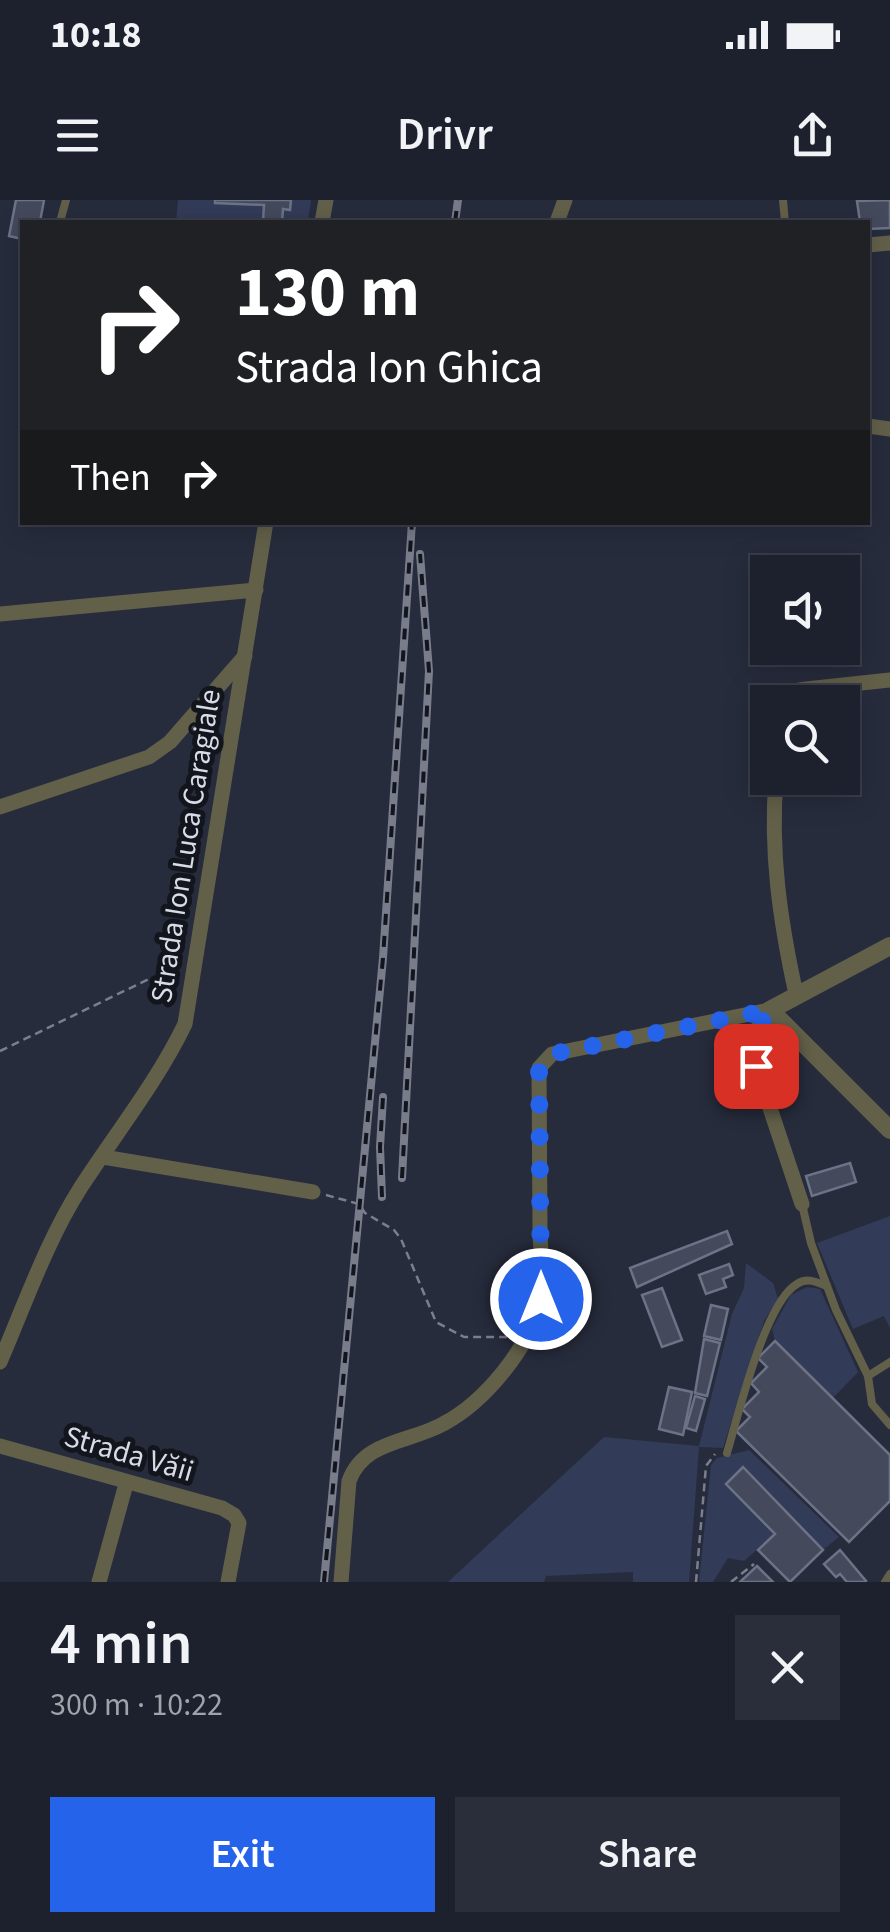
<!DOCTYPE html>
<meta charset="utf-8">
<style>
:root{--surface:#1d212e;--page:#2a2e3a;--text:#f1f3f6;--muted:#a0a3aa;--line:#3b3e4a;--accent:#2563eb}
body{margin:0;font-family:"Source Sans 3",sans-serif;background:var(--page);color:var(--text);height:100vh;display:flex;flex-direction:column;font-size:38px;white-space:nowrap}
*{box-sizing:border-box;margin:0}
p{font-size:32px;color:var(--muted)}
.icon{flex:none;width:55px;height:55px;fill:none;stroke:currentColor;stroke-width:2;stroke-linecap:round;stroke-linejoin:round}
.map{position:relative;height:1382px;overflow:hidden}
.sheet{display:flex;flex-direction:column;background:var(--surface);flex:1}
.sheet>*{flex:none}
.hud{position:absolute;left:20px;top:20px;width:850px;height:305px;border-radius:0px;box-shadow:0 5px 25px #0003,0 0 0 2px var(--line);background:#202124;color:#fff;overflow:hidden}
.buttons{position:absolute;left:750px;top:355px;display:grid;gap:20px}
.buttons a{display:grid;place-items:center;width:110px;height:110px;border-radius:0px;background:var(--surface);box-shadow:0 5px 25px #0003,0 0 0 2px var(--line);font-size:50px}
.pin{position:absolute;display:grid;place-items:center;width:85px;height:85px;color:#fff;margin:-42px;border-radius:20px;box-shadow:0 5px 15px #0006}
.me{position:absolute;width:110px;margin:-55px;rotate:0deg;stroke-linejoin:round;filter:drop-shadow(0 0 8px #0008)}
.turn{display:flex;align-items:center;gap:35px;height:210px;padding:0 50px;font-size:45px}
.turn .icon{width:130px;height:130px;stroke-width:2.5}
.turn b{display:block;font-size:70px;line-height:85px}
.then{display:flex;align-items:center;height:95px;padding:0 50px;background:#0003;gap:20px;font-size:38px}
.round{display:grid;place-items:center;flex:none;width:105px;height:105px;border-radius:0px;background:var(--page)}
.overview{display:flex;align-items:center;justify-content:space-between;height:170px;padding:0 50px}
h1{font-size:60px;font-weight:600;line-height:75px}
.primary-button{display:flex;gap:20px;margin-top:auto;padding:20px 50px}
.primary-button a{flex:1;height:115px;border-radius:0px;background:var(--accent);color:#fff;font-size:40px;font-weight:600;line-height:115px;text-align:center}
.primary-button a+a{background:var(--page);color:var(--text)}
.status{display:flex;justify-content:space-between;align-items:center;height:70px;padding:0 50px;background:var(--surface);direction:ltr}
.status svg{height:28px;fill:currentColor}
header{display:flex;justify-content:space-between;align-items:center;height:130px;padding:0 50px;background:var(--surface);font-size:45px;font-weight:600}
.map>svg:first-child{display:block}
.green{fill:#323b58}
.building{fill:#44495c;stroke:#6c7387;stroke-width:2.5}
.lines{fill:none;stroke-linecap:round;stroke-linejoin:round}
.path{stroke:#7a7e8d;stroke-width:2.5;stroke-dasharray:8 5;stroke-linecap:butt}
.service{stroke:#63604a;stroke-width:8}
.minor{stroke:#63604a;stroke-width:15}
.tertiary{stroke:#63604a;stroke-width:18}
.rail-casing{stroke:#787c8b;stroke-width:8}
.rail{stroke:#13151d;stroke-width:4;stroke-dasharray:11;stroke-linecap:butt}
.route{stroke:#2563eb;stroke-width:18;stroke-dasharray:0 32.4}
.labels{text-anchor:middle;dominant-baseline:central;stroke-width:10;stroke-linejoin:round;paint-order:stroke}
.street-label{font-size:30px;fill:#d7dbe6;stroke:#13151d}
</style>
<div class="status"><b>10:18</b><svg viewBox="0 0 49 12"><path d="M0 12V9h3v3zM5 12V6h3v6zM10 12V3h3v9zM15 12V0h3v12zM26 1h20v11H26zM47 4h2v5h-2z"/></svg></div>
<header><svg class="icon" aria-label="menu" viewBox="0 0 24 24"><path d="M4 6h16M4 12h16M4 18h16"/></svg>Drivr<svg class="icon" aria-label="share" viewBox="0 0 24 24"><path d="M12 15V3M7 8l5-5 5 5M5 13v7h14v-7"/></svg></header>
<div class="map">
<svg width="890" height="1382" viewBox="0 0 890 1382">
<rect width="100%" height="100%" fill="#272c3d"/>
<!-- green -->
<g class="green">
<path d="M178 0H311L308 22H176Z"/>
<path d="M890 1016V1128L884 1116 853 1129 817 1043Z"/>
<path d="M746 1063 773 1083 778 1099 764 1121 723 1248 699 1247 689 1382H633V1372L546 1376 544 1382H448L604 1237 699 1246 732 1114 744 1088Z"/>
<path d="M807 1087 820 1089 858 1172 833 1198 775 1141 772 1129 791 1095Z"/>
<path d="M749 1250 839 1337 823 1350 743 1267 726 1284 775 1334 744 1361 728 1358 713 1382H699L711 1265 717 1258Z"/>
</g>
<!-- building -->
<g class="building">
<path d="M16 0H44L40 22H22V39L9 36Z"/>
<path d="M215 0H291L290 10 283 9 282 22 263 21 264 5 215 3Z"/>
<path d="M890 0V28L868 29V22H860L857 1Z"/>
<path d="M850 963 856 982 812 996 806 976Z"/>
<path d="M727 1031 732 1044 637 1087 630 1068Z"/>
<path d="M729 1064 733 1075 723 1079 726 1087 706 1094 699 1075Z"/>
<path d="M662 1088 682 1140 662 1147 642 1095Z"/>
<path d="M711 1105 728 1109 721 1140 704 1136Z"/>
<path d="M704 1139 720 1143 707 1196 695 1193Z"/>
<path d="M775 1141 890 1255V1301L849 1342 736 1231 750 1217 742 1209 759 1192 751 1183 767 1167 758 1158Z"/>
<path d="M669 1187 692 1192 683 1235 659 1229Z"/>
<path d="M695 1196 705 1199 696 1231 686 1228Z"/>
<path d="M743 1267 823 1350 790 1382 758 1350 775 1334 726 1284Z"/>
<path d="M840 1350 866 1381 865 1382H847L840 1374 836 1377 824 1364Z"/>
<path d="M757 1366 773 1382H740Z"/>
</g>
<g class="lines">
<!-- path -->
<g class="path">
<path d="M0 851 149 779 177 777"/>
<path d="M326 995 359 1004 365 1013 394 1030 401 1039 436 1122 464 1137H508"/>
<path d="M696 1382 706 1266 715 1254"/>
<path d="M731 1382 754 1364"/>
</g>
<!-- service -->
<g class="service">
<path d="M783 0 785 22"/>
<path d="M60 22 66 0"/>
<path d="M802 1004 811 1043 836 1110 868 1176 872 1204 890 1225"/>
<path d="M868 1176 890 1162"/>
<path d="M727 1253C738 1216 765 1102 797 1084 807 1077 816 1082 827 1086"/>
<path d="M885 1382 890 1374"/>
</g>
<!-- minor -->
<g class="minor">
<path d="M322 22 326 0"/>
<path d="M557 22 565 0"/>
<path d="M868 45 890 43"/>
<path d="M868 226 890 229"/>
<path d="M0 414 256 390"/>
<path d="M784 502 794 491 806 489 890 480"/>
<path d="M776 578C770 652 780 721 796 794"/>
<path d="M0 607 149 557 170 542 245 456"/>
<path d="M770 810 748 842 802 1004"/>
<path d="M103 957 313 992"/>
<path d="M0 1162C25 1104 47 1040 81 987 116 933 157 882 185 824L266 322"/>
<path d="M0 1246 222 1308 234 1315 239 1323 228 1382"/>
<path d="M99 1382 126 1284"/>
<path d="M341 1382 349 1281C364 1240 409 1243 443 1224 485 1202 530 1147 541 1100 545 1079 540 1052 540 1030 540 976 539 922 539 868L552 854 770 810"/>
</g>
<!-- tertiary -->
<path class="tertiary" d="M890 746 770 810 890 930"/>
<defs>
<g id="rail">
<path d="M455 22 458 0"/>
<path d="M402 978 429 471 420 354"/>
<path d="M382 997 380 947 383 897"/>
<path d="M324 1382 383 758 412 322"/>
</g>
</defs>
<!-- rail casing -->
<use href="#rail" class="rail-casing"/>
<!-- rail -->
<use href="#rail" class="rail"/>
</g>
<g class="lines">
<!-- route -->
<path class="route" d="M541 1099 539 868 552 854 770 810 748 842 756 866"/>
</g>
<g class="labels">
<!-- street labels -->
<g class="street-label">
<text transform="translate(186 646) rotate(-81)">Strada Ion Luca Caragiale</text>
<text transform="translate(129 1254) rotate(16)">Strada Văii</text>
</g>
</g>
</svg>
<div class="buttons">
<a><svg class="icon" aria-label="sound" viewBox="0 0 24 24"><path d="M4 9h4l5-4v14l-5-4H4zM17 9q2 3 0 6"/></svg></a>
<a><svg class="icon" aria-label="search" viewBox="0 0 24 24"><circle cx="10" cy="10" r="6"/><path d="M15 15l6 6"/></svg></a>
</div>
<div class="pin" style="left:756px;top:866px;background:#d93025"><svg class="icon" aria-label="arrive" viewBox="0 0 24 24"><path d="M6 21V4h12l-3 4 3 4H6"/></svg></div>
<svg class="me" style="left:541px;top:1099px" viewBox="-20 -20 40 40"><circle r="17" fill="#2563eb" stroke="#fff" stroke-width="3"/><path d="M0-11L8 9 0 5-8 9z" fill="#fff"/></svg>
<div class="hud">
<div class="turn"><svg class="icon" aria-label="right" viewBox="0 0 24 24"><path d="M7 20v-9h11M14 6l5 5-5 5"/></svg><div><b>130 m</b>Strada Ion Ghica</div></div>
<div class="then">Then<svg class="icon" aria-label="right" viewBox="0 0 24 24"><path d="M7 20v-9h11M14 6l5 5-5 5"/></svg></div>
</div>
</div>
<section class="sheet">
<div class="overview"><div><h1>4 min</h1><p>300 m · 10:22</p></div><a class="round"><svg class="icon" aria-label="close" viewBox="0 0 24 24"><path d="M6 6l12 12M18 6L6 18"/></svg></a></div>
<div class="primary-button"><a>Exit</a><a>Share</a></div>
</section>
